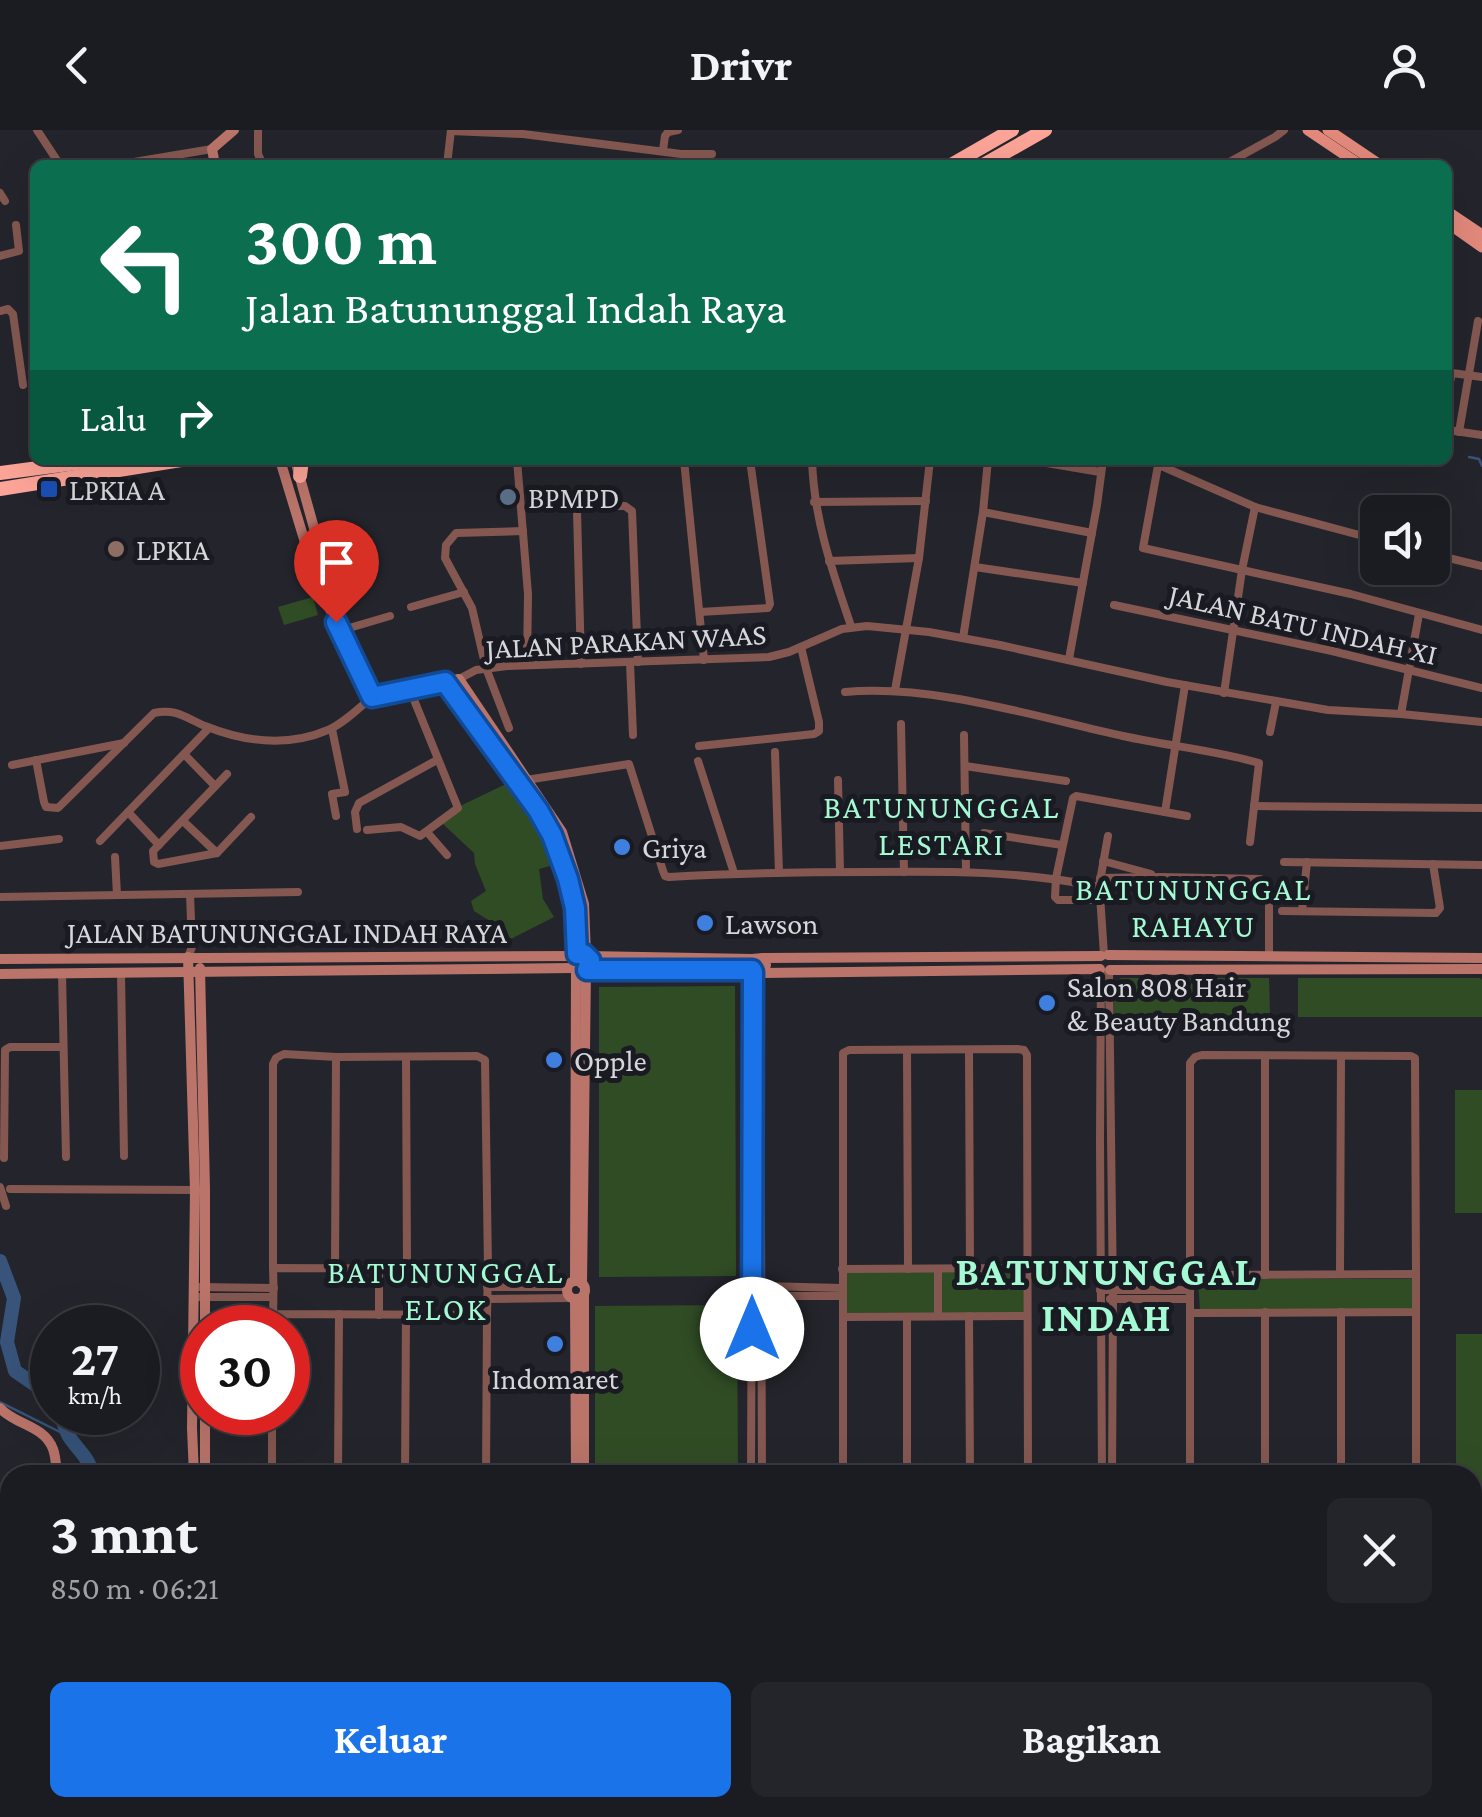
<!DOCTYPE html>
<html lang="id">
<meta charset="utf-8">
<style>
:root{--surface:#1b1c21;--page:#24252a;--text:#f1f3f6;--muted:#a0a1a5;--line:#393a3f;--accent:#1a73e8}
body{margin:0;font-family:"Crimson Pro",serif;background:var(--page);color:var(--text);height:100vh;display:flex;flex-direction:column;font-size:38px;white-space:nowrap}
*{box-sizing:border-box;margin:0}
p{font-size:32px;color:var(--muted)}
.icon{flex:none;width:55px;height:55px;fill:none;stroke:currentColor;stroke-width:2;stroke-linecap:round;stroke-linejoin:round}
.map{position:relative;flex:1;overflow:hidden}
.side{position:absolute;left:0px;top:1335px;width:1482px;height:352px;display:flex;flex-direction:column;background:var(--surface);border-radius:30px 30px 0 0;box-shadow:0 10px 40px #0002,0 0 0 2px var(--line)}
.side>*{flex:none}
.banner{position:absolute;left:30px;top:30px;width:1422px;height:305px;border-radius:15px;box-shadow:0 10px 40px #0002,0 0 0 2px var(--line);background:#0b6e4f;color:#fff;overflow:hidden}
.buttons{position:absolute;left:1360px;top:365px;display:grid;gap:20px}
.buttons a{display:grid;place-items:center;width:90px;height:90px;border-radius:15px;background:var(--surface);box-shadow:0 10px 40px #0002,0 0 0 2px var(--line);font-size:50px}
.speed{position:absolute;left:30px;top:1175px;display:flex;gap:20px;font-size:50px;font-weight:700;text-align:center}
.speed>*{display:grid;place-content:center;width:130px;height:130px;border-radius:50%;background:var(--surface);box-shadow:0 10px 40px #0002,0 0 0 2px var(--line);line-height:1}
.speed small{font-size:25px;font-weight:400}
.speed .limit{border:15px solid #d22;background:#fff;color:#111}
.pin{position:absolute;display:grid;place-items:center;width:85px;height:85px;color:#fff;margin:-102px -42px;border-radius:50% 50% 50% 0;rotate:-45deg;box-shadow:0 0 10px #0007}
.pin .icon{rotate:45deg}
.me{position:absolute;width:110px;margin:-55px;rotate:0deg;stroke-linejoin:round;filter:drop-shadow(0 0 8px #0008)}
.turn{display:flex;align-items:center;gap:35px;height:210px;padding:0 50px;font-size:45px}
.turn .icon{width:130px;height:130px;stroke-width:2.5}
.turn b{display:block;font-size:70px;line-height:85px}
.then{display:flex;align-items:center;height:95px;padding:0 50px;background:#0003;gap:20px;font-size:38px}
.round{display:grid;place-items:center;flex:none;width:105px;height:105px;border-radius:15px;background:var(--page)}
.head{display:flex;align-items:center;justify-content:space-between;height:170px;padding:0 50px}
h1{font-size:60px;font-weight:700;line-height:75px}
.primary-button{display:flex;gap:20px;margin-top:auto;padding:20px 50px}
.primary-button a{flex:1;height:115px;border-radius:15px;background:var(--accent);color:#fff;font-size:40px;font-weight:700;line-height:115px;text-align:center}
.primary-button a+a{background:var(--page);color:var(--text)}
header{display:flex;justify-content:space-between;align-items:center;height:130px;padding:0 50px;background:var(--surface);font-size:45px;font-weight:700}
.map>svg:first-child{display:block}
.green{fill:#304c25}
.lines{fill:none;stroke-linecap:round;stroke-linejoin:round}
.stream{stroke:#38547b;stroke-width:2.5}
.river{stroke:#38547b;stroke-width:14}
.street{stroke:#845851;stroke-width:8}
.secondary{stroke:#ba746a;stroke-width:10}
.primary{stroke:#e3897c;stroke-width:11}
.highway{stroke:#fca497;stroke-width:14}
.route-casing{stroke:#114b97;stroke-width:25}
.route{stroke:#1a73e8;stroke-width:18}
.transit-dot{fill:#1a4fb4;stroke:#1a1b22;stroke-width:4}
.service-dot{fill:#5c6f8a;stroke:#1a1b22;stroke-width:4}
.education-dot{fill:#8d6e63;stroke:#1a1b22;stroke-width:4}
.shop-dot{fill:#3f7fe0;stroke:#1a1b22;stroke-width:4}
.labels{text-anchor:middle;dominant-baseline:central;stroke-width:10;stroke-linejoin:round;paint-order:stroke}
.poi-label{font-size:30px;fill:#d6d6db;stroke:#1a1b22;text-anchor:start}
.street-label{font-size:30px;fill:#d6d6db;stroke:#1a1b22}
.neighbourhood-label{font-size:32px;letter-spacing:2.5px;fill:#a3fad3;stroke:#1a1b22}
.district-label{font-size:40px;font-weight:bold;letter-spacing:2.5px;fill:#a3fad3;stroke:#1a1b22}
</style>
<header><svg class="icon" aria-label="back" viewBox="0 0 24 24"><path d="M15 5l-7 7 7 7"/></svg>Drivr<svg class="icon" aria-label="person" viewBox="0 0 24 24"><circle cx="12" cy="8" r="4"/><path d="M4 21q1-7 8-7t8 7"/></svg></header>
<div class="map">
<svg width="1482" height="1687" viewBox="0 0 1482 1687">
<rect width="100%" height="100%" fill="#24252c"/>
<!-- green -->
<g class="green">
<path d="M313 467 318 485 284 495 278 477Z"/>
<path d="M508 653 544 713 550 736 539 739 543 769 554 787 509 810 487 817 490 791 474 781 471 771 486 761 475 734 474 723 442 693 458 677Z"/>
<path d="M1121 848H1269L1270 886 1114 884V855Z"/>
<path d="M1298 848H1480L1482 850V887H1298Z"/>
<path d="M735 856 736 1146 599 1147V857Z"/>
<rect x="1455" y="960" width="27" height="123"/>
<path d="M844 1140H1027L1026 1184 844 1186Z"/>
<path d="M1198 1149H1413L1414 1180H1200Z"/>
<path d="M737 1175 738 1345H595V1176Z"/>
<path d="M1456 1204H1482V1430H1473L1472 1345H1456Z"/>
<rect x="593" y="1678" width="146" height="9"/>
</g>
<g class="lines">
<!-- stream -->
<g class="stream">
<path d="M1469 327 1479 329 1482 336"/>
<path d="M0 1272 68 1306"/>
<path d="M8 1362 10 1366"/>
<path d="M0 1547 10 1553"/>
<path d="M0 1661 4 1666 12 1687"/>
</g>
<!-- river -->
<g class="river">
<path d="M0 1131 14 1168 7 1212 15 1241 44 1261 52 1271"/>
<path d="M60 1282C63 1290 65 1301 70 1308 79 1321 89 1328 93 1345"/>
<path d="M201 1678 204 1687"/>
</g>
<!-- street -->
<g class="street">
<path d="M37 0 60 35"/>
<path d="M258 0V24L263 35"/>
<path d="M451 1 523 4 681 24H712"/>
<path d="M663 20 665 6 668 2 678 0"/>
<path d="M116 35 212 19"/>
<path d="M447 35 451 0"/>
<path d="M1224 35 1275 7 1284 0"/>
<path d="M0 63 5 71"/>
<path d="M0 126 19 121 16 95"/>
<path d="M0 181 8 179 13 184 23 255"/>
<path d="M1448 261 1452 243 1482 247"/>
<path d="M1448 300 1482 305"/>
<path d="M1459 302 1478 191"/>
<path d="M517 330 528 464 527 535"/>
<path d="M684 330 704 530"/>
<path d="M812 330C814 390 832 440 851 496"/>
<path d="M1029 330 1100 342"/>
<path d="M1159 330 1143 418 1351 464 1482 500"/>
<path d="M1159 335 1255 377 1378 410"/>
<path d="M814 372 926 371"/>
<path d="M983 382 1092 403"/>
<path d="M1432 424 1482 436"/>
<path d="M829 431 919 428"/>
<path d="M975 437 1083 453"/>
<path d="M1114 475 1332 521 1482 558"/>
<path d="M411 477 464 462"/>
<path d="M700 482 768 478 770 474 750 330"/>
<path d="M339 501 390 486"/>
<path d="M963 508 983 382 988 330"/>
<path d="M1069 529 1097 375 1103 330"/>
<path d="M630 533 633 605"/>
<path d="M581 534 577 381 581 376H625L632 381 638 532"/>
<path d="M459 549 476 540 507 536 769 527 789 522 842 499 867 496 929 502 1000 515 1167 552 1328 580 1401 584 1482 592"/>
<path d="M895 560 919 428 930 330"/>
<path d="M845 562C934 554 1036 587 1123 606 1168 616 1215 620 1259 633L1250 712"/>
<path d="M1224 563 1242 440 1255 377"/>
<path d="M1401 584 1419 484"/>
<path d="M901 594 904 742"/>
<path d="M509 598 486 538 472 478 445 428 446 415 456 403 523 401"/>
<path d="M332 599 345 662 332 664 336 686"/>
<path d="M1270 602 1276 572"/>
<path d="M964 605 966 742"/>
<path d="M699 616 814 604 819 601V592L801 517"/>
<path d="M775 622 779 743"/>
<path d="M184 624 215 656"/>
<path d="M36 630 44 672 46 677 58 678 154 583C176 578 186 588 205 596 245 612 288 617 328 600 344 593 359 578 372 567"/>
<path d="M698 631 734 743"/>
<path d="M12 635 124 613"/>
<path d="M965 636 1066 651"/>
<path d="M227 644 153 721 154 732 158 734 217 723 251 687"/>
<path d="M526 650 629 634 663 741 665 746 669 747C736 743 802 742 869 742 947 741 1024 741 1100 757"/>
<path d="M838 650 840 742"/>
<path d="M1254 676 1482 678"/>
<path d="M128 682 159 715"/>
<path d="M1165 682 1185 555"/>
<path d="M183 691 217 723"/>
<path d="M357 699 355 682 359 673 437 630"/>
<path d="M367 700 401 697 420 706 458 678 410 560"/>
<path d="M427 702 447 725"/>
<path d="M984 703 1062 715"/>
<path d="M100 711 209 598"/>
<path d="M0 716 59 709"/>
<path d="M115 727 117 765"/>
<path d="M1103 731 1151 744"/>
<path d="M1284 732 1482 735"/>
<path d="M1100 748 1161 747 1260 749 1267 752 1269 760V825"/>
<path d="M1100 751 1108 706"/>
<path d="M1100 765 1104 825"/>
<path d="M0 767 298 762"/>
<path d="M1100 770H1058L1055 767 1056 748 1073 668 1076 666 1187 686"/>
<path d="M1282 781 1436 783 1440 778 1433 734"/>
<path d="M1302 781 1307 732"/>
<path d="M188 827 192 817 190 764"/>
<path d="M1101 841 1100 1011 1102 1345"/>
<path d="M1109 841 1113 1169 1112 1345"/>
<path d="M760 842 762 1345"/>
<path d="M121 843 124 1026"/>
<path d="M62 844 66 1027"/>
<path d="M907 920 908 1139"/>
<path d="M969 920 970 1139"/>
<path d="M406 927 407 1138"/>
<path d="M1265 927V1145"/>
<path d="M4 1028 5 920 10 917H63"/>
<path d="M0 1057 6 1076"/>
<path d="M10 1059 196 1060"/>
<path d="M273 1138V934L276 928 284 924 336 927 477 926 485 930 488 1139"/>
<path d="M335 1138 336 927"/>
<path d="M842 1139 1026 1138"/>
<path d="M938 1139V1186"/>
<path d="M1340 1144 1341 926"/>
<path d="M1416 1144V1182L1190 1183V1145Z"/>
<path d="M1190 1145V933L1195 927 1202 925 1411 926 1415 928 1416 1144"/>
<path d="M761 1156 842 1158"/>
<path d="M194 1157 274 1158"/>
<path d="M487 1157H568"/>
<path d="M1100 1160H1190"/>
<path d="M757 1166H842"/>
<path d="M194 1167H273"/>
<path d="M487 1169 571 1168"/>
<path d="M1110 1169H1190"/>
<path d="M1341 1182V1345"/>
<path d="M379 1185V1138"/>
<path d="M969 1186 970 1345"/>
<path d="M843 1187 1026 1186"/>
<path d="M907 1187V1345"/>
<path d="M273 1198C273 1178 274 1158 273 1138L488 1139 487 1185 273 1184"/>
<path d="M272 1345V1282"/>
<path d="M338 1345 339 1184"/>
<path d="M405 1345 406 1185"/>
<path d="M486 1345 487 1185"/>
<path d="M751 1345 753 842"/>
<path d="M843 1345V923L849 920 1017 919 1024 920 1027 925 1028 1345"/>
<path d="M1190 1345V1183"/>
<path d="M1265 1345V1182"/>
<path d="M1416 1345V1182"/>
<path d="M1472 1480H1482"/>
<path d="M1472 1490H1482"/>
<path d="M1472 1637 1482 1643"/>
<path d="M369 1678 384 1687"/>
<path d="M752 1678V1687"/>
<path d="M761 1678 762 1687"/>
<path d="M844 1678V1687"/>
<path d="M909 1678V1687"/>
<path d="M971 1678V1687"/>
<path d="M1028 1678V1687"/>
<path d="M1174 1678V1687"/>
<path d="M34 1681 64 1678"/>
<path d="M504 1687V1678"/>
<path d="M1106 1687V1678"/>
<path d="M1403 1687 1448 1678"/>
</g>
<!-- secondary -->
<g class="secondary">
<path d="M215 35 212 19 234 0"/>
<path d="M280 330 317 452 372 567 459 549 562 702 584 774 586 825"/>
<path d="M295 330 328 448V469"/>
<path d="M445 552 538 680 552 705 568 749 575 777 577 824"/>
<path d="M1108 825 1482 828"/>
<path d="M588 826 752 829"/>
<path d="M188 827 195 1060 192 1298 194 1345"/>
<path d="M763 828 1101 826"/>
<path d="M0 829 575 826"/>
<path d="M200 838 205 1059V1198"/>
<path d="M587 840H752"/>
<path d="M1110 840 1482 839"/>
<path d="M763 842 766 835 763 828 752 829 750 838 753 842 757 843 1100 839"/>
<path d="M0 844 574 838"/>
<path d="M575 1151 576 841"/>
<circle cx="576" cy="1160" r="9"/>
<path d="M582 1154 586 840"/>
<path d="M584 1165V1345"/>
<path d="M575 1169 576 1345"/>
<path d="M0 1278C15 1295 44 1295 53 1319 56 1327 56 1337 57 1345"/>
<path d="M205 1282V1345"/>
<path d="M174 1678V1687"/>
<path d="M210 1678 223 1685 235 1682"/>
<path d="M585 1678V1687"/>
<path d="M574 1687V1678"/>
</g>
<!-- primary -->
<g class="primary">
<path d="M1308 0 1360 35"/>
<path d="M1328 0 1380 35"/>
<path d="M1448 82 1482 105"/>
<path d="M1448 93 1482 117"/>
</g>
<!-- highway -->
<g class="highway">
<path d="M951 35 1012 0"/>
<path d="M983 35 1045 0"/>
<path d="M0 343 99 330"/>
<path d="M300 346 302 330"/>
<path d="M0 359 181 330"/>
</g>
</g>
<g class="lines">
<defs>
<path id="route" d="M336 492 372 567 445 552 538 680 552 705 568 749 575 778 577 824H584L590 830 587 840H752L753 842 752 1199"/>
</defs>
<!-- route casing -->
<use href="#route" class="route-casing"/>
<!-- route -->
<use href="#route" class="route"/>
</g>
<!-- markers -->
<rect class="transit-dot" x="39" y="349" width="20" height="20" rx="5"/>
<circle class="service-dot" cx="508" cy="367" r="10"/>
<circle class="education-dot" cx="116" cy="419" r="10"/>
<g class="shop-dot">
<circle cx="622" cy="717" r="10"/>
<circle cx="705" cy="793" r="10"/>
<circle cx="1047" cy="873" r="10"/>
<circle cx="554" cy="930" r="10"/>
<circle cx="555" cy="1214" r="10"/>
</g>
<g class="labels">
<!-- poi labels -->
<g class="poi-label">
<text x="69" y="359">LPKIA A</text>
<text x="528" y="367">BPMPD</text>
<text x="136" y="419">LPKIA</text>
<text x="642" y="717">Griya</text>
<text x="725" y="793">Lawson</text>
<text x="1067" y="856">Salon 808 Hair<tspan x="1067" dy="34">&amp; Beauty Bandung</tspan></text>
<text x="574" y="930">Opple</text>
<text x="555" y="1248" text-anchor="middle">Indomaret</text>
</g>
<!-- street labels -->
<g class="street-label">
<text transform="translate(1303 494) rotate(13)">JALAN BATU INDAH XI</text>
<text transform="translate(626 511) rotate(-3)">JALAN PARAKAN WAAS</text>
<text x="287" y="802">JALAN BATUNUNGGAL INDAH RAYA</text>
</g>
<!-- neighbourhood labels -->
<g class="neighbourhood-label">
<text x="942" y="677">BATUNUNGGAL<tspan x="942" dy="37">LESTARI</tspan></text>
<text x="1194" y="759">BATUNUNGGAL<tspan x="1194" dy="37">RAHAYU</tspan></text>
<text x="446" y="1142">BATUNUNGGAL<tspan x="446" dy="37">ELOK</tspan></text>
</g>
<!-- district labels -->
<g class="district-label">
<text x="1107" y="1141">BATUNUNGGAL<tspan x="1107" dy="46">INDAH</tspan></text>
</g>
</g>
</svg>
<div class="buttons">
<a><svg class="icon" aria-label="sound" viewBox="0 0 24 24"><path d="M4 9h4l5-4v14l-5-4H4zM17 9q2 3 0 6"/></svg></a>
</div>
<div class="speed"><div>27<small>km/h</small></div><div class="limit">30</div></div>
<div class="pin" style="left:336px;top:492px;background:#d93025"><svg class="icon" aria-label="arrive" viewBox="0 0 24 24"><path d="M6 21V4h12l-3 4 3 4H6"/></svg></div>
<svg class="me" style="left:752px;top:1199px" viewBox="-20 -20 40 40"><circle r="19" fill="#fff"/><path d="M0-13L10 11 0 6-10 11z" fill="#1a73e8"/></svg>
<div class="banner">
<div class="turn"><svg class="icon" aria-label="left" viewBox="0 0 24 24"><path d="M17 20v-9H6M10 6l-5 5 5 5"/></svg><div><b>300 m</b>Jalan Batununggal Indah Raya</div></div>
<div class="then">Lalu<svg class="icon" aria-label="right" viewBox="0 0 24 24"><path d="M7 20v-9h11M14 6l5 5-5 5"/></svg></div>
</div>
<section class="side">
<div class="head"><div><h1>3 mnt</h1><p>850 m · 06:21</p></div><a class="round"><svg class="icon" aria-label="close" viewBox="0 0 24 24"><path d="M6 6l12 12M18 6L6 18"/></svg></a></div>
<div class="primary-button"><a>Keluar</a><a>Bagikan</a></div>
</section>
</div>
